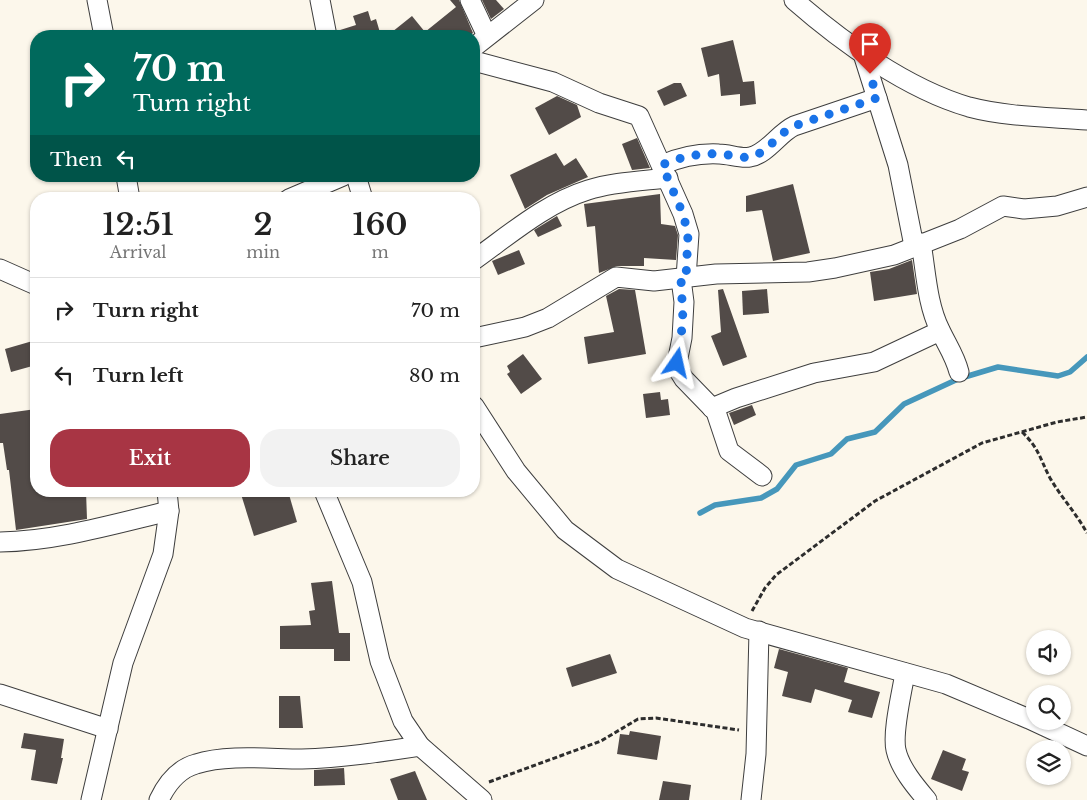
<!DOCTYPE html>
<style>
:root{--surface:#fff;--page:#f2f2f2;--text:#222;--muted:#767676;--line:#e0e0e0;--accent:#a83544}
body{margin:0;font-family:"Libre Baskerville",serif;background:var(--page);color:var(--text);height:100vh;display:flex;flex-direction:column;font-size:19px;white-space:nowrap}
*{box-sizing:border-box;margin:0}
p{font-size:16px;color:var(--muted)}
.icon{flex:none;width:28px;height:28px;fill:none;stroke:currentColor;stroke-width:2;stroke-linecap:round;stroke-linejoin:round}
.map{position:relative;flex:1;overflow:hidden}
.side{position:absolute;left:30px;top:192px;width:450px;height:305px;display:flex;flex-direction:column;background:var(--surface);border-radius:20px;box-shadow:0 1px 4px #0004}
.side>*{flex:none}
.guide{position:absolute;left:30px;top:30px;width:450px;height:152px;border-radius:20px;box-shadow:0 1px 4px #0004;background:#00695c;color:#fff;overflow:hidden}
.tools{position:absolute;left:1026px;top:630px;display:grid;gap:10px}
.tools a{display:grid;place-items:center;width:45px;height:45px;border-radius:50%;background:var(--surface);box-shadow:0 1px 4px #0004;font-size:25px}
.pin{position:absolute;display:grid;place-items:center;width:42px;height:42px;color:#fff;margin:-51px -21px;border-radius:50% 50% 50% 0;rotate:-45deg;box-shadow:0 0 5px #0007}
.pin .icon{rotate:45deg}
.me{position:absolute;width:55px;margin:-28px;rotate:11deg;stroke-linejoin:round;filter:drop-shadow(0 0 4px #0008)}
.turn{display:flex;align-items:center;gap:18px;height:105px;padding:0 20px;font-size:22px}
.turn .icon{width:65px;height:65px;stroke-width:2.5}
.turn b{display:block;font-size:35px;line-height:42px}
.then{display:flex;align-items:center;height:48px;padding:0 20px;background:#0003;gap:10px;font-size:19px}
.eta{display:flex;justify-content:space-evenly;align-items:center;height:85px;text-align:center}
.eta b{font-size:30px;font-weight:600;line-height:35px}
.action{display:flex;gap:10px;margin-top:auto;padding:10px 20px}
.action a{flex:1;height:58px;border-radius:20px;background:var(--accent);color:#fff;font-size:20px;font-weight:600;line-height:58px;text-align:center}
.action a+a{background:var(--page);color:var(--text)}
ul{padding:0;list-style:none}
li{display:flex;align-items:center;gap:15px;height:65px;padding:0 20px;border-top:1px solid var(--line)}
li div{flex:1}
li b{display:block;font-size:19px}
li em{font-style:normal}
.map>svg:first-child{display:block}
.lines{fill:none;stroke-linecap:round;stroke-linejoin:round}
.stream{stroke:#4697bb;stroke-width:5.5}
.building{fill:#524b48}
.street-casing{stroke:#3e3e3e;stroke-width:21}
.path{stroke:#2d2d2d;stroke-width:3;stroke-dasharray:5 2.5;stroke-linecap:butt}
.street{stroke:#fff;stroke-width:19}
.route{stroke:#1a73e8;stroke-width:9;stroke-dasharray:0 16.2}
</style>
<div class="map">
<svg width="1087" height="800" viewBox="0 0 1087 800">
<rect width="100%" height="100%" fill="#fcf7eb"/>
<g class="lines">
<!-- stream -->
<path class="stream" d="M700 513 715 505 761 498 777 489 796 465 831 454 847 439 875 432 904 404 958 379 998 367 1058 376 1070 372 1087 357"/>
</g>
<!-- building -->
<g class="building">
<path d="M450 0H459L473 33 469 36H387L412 16 425 32 456 7Z"/>
<path d="M482 0H496L504 9 491 19Z"/>
<path d="M368 11 371 21 376 19 381 36H338L337 31 356 25 353 16Z"/>
<path d="M733 40 743 82 754 81 756 104 740 106V94L721 96 719 74 708 77 701 48Z"/>
<path d="M674 83H681L687 96 664 106 657 91Z"/>
<path d="M557 96 577 105 581 117 549 135 535 108Z"/>
<path d="M637 138 650 168 632 170 622 144Z"/>
<path d="M556 153 564 166 576 158 588 177 547 195 525 209 510 175Z"/>
<path d="M793 184 810 253 773 261 762 210 746 212V196Z"/>
<path d="M660 194 661 224 675 226 678 235 676 260 644 258V266H617L599 273 595 226 587 227 584 204Z"/>
<path d="M557 216 562 226 538 237 534 230Z"/>
<path d="M519 250 525 264 498 275 492 261Z"/>
<path d="M912 260 917 294 874 301 870 272 889 269Z"/>
<path d="M619 289 635 290 646 354 588 364 584 337 614 332 606 296Z"/>
<path d="M723 289 747 357 723 366 711 336 721 332 718 290Z"/>
<path d="M767 289 769 313 743 315 742 291Z"/>
<path d="M36 340V365L11 372 5 349Z"/>
<path d="M523 354 542 379 521 394 507 374 510 372 507 366Z"/>
<path d="M660 392 661 400 668 399 670 415 646 418 643 394Z"/>
<path d="M752 405 756 415 734 425 729 413Z"/>
<path d="M36 409V491H86L87 519 16 530 9 470H7L3 443H0V414Z"/>
<path d="M240 491H288L297 522 254 536Z"/>
<path d="M332 581 339 633H350V661H334V649H280V626L311 625 309 611 315 610 311 583Z"/>
<path d="M779 649 848 668 844 682 880 692 872 718 848 712 852 700 815 689 811 703 782 696 788 672 774 668Z"/>
<path d="M610 654 617 673 572 687 566 668Z"/>
<path d="M279 696H300L303 728H279Z"/>
<path d="M630 731 661 736 657 760 617 754 620 734 629 735Z"/>
<path d="M24 733 64 739 61 758H63L57 784 31 780 36 750 21 748Z"/>
<path d="M943 750 966 759 962 770 969 772 962 791 931 779Z"/>
<path d="M344 768 345 785 314 786V770Z"/>
<path d="M415 771 427 800H398L390 779Z"/>
<path d="M663 781 691 785 689 800H659Z"/>
</g>
<g class="lines">
<defs>
<g id="street">
<path d="M97 0 104 36"/>
<path d="M320 0 327 36"/>
<path d="M470 0 487 36"/>
<path d="M794 0C842 42 907 89 969 107 1007 117 1048 117 1087 120"/>
<path d="M474 47 534 0"/>
<path d="M863 54 898 165 914 246"/>
<path d="M474 61 553 82 599 103 639 116 683 214 689 234 686 278"/>
<path d="M662 165C680 157 699 153 719 154 729 154 741 159 750 157 767 154 779 133 794 126L877 98"/>
<path d="M126 176 130 199"/>
<path d="M356 176 363 199"/>
<path d="M289 199 343 176"/>
<path d="M921 243C926 272 927 304 940 330 947 345 955 356 959 372"/>
<path d="M474 260C509 235 546 203 588 190 613 182 642 181 668 178"/>
<path d="M0 269 36 285"/>
<path d="M681 279 684 302 682 338 677 363 679 371 684 379 716 412 729 451 762 476"/>
<path d="M474 338 525 327 548 318 616 277 654 281 716 274 808 272 835 268 894 255 960 229 1003 206 1024 209 1057 206 1087 197"/>
<path d="M474 406 516 471 565 530 617 569 745 628 946 684 1029 719 1087 746"/>
<path d="M712 408 736 398 814 373 874 362 940 331"/>
<path d="M324 491 362 582 380 661 403 721 420 746 482 800"/>
<path d="M0 542C57 541 114 524 169 511"/>
<path d="M905 673C902 692 892 732 896 750 900 768 915 786 927 800"/>
<path d="M0 694 108 729"/>
<path d="M91 800 123 663 163 554 169 511 167 491"/>
<path d="M159 800C167 783 178 769 196 764 227 754 270 759 302 759 342 758 381 752 420 746"/>
<path d="M751 800 756 754 759 631"/>
</g>
</defs>
<!-- street casing -->
<use href="#street" class="street-casing"/>
<!-- path -->
<g class="path">
<path d="M1022 432C1039 448 1040 459 1050 478 1061 497 1076 513 1087 533"/>
<path d="M752 611 765 588 776 575 875 501 982 443 1057 422 1087 417"/>
<path d="M489 782 601 741 638 719 656 718 739 730"/>
</g>
<!-- street -->
<use href="#street" class="street"/>
</g>
<g class="lines">
<!-- route -->
<path class="route" d="M677 363 683 321 681 279 686 278 688 234 683 214 662 165C680 157 699 153 719 154 730 154 744 160 754 156 769 150 779 133 794 126L877 98 870 74"/>
</g>
</svg>
<div class="tools">
<a><svg class="icon" aria-label="sound" viewBox="0 0 24 24"><path d="M4 9h4l5-4v14l-5-4H4zM17 9q2 3 0 6"/></svg></a>
<a><svg class="icon" aria-label="search" viewBox="0 0 24 24"><circle cx="10" cy="10" r="6"/><path d="M15 15l6 6"/></svg></a>
<a><svg class="icon" aria-label="layers" viewBox="0 0 24 24"><path d="M12 4l9 5-9 5-9-5zM3 14l9 5 9-5"/></svg></a>
</div>
<div class="pin" style="left:870px;top:74px;background:#d93025"><svg class="icon" aria-label="arrive" viewBox="0 0 24 24"><path d="M6 21V4h12l-3 4 3 4H6"/></svg></div>
<svg class="me" style="left:677px;top:363px" viewBox="-20 -20 40 40"><path d="M0-17L14 15 0 8-14 15z" fill="#1a73e8" stroke="#fff" stroke-width="4"/></svg>
<div class="guide">
<div class="turn"><svg class="icon" aria-label="right" viewBox="0 0 24 24"><path d="M7 20v-9h11M14 6l5 5-5 5"/></svg><div><b>70 m</b>Turn right</div></div>
<div class="then">Then<svg class="icon" aria-label="left" viewBox="0 0 24 24"><path d="M17 20v-9H6M10 6l-5 5 5 5"/></svg></div>
</div>
<section class="side">
<div class="eta">
<div><b>12:51</b><p>Arrival</p></div>
<div><b>2</b><p>min</p></div>
<div><b>160</b><p>m</p></div>
</div>
<ul>
<li><svg class="icon" aria-label="right" viewBox="0 0 24 24"><path d="M7 20v-9h11M14 6l5 5-5 5"/></svg><div><b>Turn right</b></div><em>70 m</em></li>
<li><svg class="icon" aria-label="left" viewBox="0 0 24 24"><path d="M17 20v-9H6M10 6l-5 5 5 5"/></svg><div><b>Turn left</b></div><em>80 m</em></li>
</ul>
<div class="action"><a>Exit</a><a>Share</a></div>
</section>
</div>
